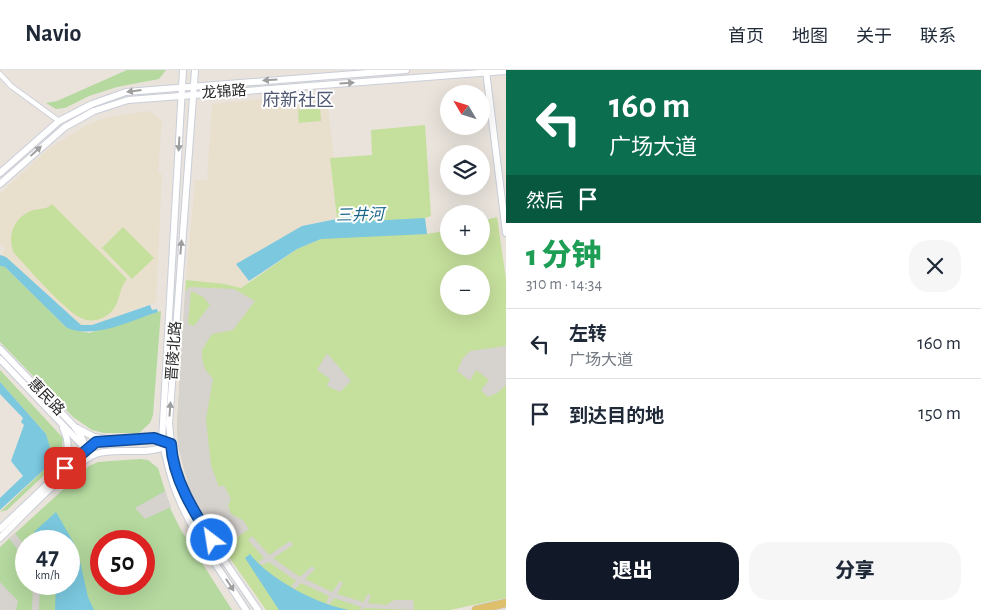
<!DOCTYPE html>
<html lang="zh">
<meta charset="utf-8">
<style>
:root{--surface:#fff;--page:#f6f6f7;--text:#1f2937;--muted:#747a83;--line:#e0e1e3;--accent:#111827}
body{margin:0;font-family:"Alegreya Sans","Noto Sans SC",sans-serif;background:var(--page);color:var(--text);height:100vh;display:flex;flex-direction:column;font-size:19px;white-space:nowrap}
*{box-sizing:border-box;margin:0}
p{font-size:16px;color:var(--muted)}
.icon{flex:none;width:28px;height:28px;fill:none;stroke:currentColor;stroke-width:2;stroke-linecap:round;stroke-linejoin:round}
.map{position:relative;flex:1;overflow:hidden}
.details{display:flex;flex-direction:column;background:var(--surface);width:475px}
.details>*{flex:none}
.hud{background:#0b6e4f;color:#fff;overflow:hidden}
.needle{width:32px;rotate:308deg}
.controls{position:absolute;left:440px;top:15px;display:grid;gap:10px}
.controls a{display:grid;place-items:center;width:50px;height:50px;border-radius:50%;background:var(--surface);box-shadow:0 5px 20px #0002;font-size:25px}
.speed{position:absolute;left:15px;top:460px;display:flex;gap:10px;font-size:25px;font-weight:700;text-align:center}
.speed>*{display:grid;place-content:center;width:65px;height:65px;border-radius:50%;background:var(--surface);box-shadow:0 5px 20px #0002;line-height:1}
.speed small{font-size:12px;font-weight:400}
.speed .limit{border:8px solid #d22;background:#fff;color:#111}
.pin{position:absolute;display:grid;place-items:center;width:42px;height:42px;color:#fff;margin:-21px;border-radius:10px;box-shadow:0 2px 8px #0006}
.me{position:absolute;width:55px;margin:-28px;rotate:329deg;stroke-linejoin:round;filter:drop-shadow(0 0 4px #0008)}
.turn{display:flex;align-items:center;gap:18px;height:105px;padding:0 20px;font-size:22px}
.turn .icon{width:65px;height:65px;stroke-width:2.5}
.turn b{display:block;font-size:35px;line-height:42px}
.then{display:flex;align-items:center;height:48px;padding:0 20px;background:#0003;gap:10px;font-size:19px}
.round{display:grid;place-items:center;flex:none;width:52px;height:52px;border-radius:20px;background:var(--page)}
.headline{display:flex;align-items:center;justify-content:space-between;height:85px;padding:0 20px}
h1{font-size:30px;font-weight:800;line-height:38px;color:#1e9e55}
.primary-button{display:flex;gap:10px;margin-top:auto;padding:10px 20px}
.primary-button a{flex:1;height:58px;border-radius:20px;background:var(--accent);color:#fff;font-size:20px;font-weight:800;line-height:58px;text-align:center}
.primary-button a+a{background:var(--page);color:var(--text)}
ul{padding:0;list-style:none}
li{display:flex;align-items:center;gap:15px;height:70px;padding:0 20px;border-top:1px solid var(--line)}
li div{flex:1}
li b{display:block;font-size:19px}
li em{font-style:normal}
header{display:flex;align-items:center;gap:30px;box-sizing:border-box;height:70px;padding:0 25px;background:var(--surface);border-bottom:1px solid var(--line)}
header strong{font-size:24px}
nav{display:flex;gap:28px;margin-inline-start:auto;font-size:18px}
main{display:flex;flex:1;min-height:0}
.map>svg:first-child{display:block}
.education{fill:#e9dfcd}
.green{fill:#b5d99f;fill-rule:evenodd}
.pitch{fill:#c5df9c;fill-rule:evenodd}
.plaza{fill:#d6d2ce;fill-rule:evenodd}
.water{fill:#7bc8df}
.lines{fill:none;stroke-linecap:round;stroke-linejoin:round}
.street-casing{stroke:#caced9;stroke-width:6}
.secondary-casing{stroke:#caced9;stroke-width:8}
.primary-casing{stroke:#c3c3c3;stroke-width:9}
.street{stroke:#fff;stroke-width:4.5}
.secondary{stroke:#fff;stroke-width:6}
.primary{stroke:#debf6c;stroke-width:8}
.oneway{fill:#9e9e9e}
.route-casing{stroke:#114b97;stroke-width:12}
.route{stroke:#1a73e8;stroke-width:9}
.labels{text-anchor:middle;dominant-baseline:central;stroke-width:4;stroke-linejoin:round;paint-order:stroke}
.street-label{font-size:15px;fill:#282828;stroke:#fff}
.water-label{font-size:16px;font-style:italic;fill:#1d6788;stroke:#fff}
.quarter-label{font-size:18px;fill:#4f5773;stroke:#fff}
</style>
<header>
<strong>Navio</strong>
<nav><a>首页</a><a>地图</a><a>关于</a><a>联系</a></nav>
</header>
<main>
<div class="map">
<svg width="506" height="540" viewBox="0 0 506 540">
<rect width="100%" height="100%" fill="#e9e3dc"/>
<!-- education -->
<g class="education">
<path d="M326 23 334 88 330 89 337 148 302 156 236 194 249 211 241 218 225 214 186 210 195 110H207L212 34Z"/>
<path d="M150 41 162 51 158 103 162 104 156 232 92 255H81L6 187 1 185 5 179 0 174V124L48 79 85 56 108 47Z"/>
</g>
<!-- green -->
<g class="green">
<path d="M127 0H166L159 9 117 17 89 26 65 38 56 39 46 33 57 31Z"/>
<path d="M0 196 5 197 67 258 89 263 161 241 153 345 150 353 139 363H104L92 360 73 347 0 272Z"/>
<path d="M0 300 63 368 61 386 55 395 7 440 0 442 50 394 46 364 0 312Z"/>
<path d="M140 389 148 390 158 398 171 440 181 460 232 540H0V477L89 396 98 392ZM26 471H69V514H26ZM101 471H144V514H101Z"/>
</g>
<!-- pitch -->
<g class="pitch">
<path d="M320 38 321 51 299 53 298 40Z"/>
<path d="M425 55 431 146 425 148 427 164 449 160V176H481V151L497 147 506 209V528L450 540H266C225 479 181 432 177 355L186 210 225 214 241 218 297 179 321 169 337 148 330 88 372 85 371 60ZM449 204H481V236H449Z"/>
<path d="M52 134 127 209C118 219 121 233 110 243 102 250 91 253 81 248 65 241 28 198 14 183 6 166 15 145 34 140 42 138 46 140 52 134Z"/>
<path d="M123 157 154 188 132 209 102 178Z"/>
</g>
<!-- plaza -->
<g class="plaza">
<path d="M189 217 234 219 255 231 233 260 212 264 202 280V289L205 299 213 309 206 349 211 395 219 417 224 415 231 429 228 435 231 444 243 450 249 459 226 475 221 474 202 445 190 421 178 376 177 355 185 222ZM191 221 203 227 210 235 194 256 188 254Z"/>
<path d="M506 276V315L497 323 488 327 481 320 489 310 476 300 470 311 457 301 463 288 470 281Z"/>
<path d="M327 283 351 311 340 322 327 316 330 309 317 300Z"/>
<path d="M165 421 171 437 145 449 135 438Z"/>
<path d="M15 463 26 477V491L9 468Z"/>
<path d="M252 466 269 485 290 471 293 475 273 488 300 507 312 496 315 499 305 509 332 522 340 511 343 513 337 524 363 532 368 524 371 525 368 533 386 535 394 530H413L414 540 366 538 360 540 361 537 334 528 330 534 326 533 329 526 301 513 295 519 291 516 296 511 269 492 262 495 258 492 264 488 248 470Z"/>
<path d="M0 512 18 531 16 540H0Z"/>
<path d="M33 514H40L39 540H32Z"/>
</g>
<!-- water -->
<g class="water">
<path d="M351 146 368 151 425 148 427 164 321 169 297 179 249 211 236 194 302 156Z"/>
<path d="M0 185 6 187 81 255H92L150 235 152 240 157 239 158 242C129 251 96 269 67 258L5 197 0 196Z"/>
<path d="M0 312 46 364 51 381 50 394 0 440V428L23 406 11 391 24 355 21 352 23 348 0 324Z"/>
<path d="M56 442 75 475 69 477V471H41L34 462Z"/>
<path d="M250 484C269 509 318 535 349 540H279L245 488Z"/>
<path d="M79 487 88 527 94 540H55L56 514H69V491Z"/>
</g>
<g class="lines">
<defs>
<path id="street" d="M0 4 11 16 59 51"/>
<g id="secondary">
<path d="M183 0 162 370C167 390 170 410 179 429 195 468 223 504 246 540"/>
<path d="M195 0 169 354C171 369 171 385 176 400 193 451 228 495 258 540"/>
<path d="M486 1 506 163"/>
<path d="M0 103 59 51 92 34 126 22 406 0"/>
<path d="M0 114 65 57 94 41 128 30 506 1"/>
<path d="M0 279 74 356 81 366 86 379 84 382"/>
<path d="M0 289 83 376"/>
<path d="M77 358 94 367 107 369"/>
<path d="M61 398C69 385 70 372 63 358"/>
<path d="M0 459 73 390 96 372 154 368 166 372"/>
<path d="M0 468C23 446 69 395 96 384 115 377 143 386 168 376"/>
</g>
<path id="primary" d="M476 540 506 533"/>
</defs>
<!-- street casing -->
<use href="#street" class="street-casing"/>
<!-- secondary casing -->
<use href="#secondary" class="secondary-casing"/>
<!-- primary casing -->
<use href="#primary" class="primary-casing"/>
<!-- street -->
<use href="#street" class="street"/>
<!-- secondary -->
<use href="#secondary" class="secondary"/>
<!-- primary -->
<use href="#primary" class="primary"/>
</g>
<!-- one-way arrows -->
<defs><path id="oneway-solid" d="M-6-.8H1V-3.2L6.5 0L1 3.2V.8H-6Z" transform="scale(1.25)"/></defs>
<g class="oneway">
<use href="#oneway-solid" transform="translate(270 10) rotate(176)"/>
<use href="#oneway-solid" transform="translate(347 13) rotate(-4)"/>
<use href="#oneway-solid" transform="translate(134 21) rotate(173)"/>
<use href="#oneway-solid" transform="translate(179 74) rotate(93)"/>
<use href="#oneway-solid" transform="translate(36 81) rotate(-43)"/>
<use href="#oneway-solid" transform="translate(181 177) rotate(-85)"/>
<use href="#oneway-solid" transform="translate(170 339) rotate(-86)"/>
<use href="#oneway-solid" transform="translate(230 515) rotate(57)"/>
</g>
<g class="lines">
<defs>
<path id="route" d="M65 398 96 372 154 368 171 374C173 409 194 442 212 470"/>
</defs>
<!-- route casing -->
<use href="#route" class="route-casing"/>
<!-- route -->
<use href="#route" class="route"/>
</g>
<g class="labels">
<!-- street labels -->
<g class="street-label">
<text transform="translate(224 22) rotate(-4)">龙锦路</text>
<text transform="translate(174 281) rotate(-86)">晋陵北路</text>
<text transform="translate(46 327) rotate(46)">惠民路</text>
</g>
<!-- water labels -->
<g class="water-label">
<text transform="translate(360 145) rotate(-1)">三井河</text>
</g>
<!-- quarter labels -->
<g class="quarter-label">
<text x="298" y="31">府新社区</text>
</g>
</g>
</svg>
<div class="controls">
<a><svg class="needle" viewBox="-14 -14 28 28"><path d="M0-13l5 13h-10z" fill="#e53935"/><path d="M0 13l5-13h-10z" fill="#747a83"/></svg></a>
<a><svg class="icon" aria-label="layers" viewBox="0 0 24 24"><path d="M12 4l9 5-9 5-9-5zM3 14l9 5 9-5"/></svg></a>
<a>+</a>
<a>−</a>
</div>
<div class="speed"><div>47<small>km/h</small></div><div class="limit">50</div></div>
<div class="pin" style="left:65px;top:398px;background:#d93025"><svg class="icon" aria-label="arrive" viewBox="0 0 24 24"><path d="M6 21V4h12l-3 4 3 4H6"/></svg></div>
<svg class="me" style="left:212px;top:470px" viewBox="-20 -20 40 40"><circle r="17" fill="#1a73e8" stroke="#fff" stroke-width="3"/><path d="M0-11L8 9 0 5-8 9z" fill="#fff"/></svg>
</div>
<section class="details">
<div class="hud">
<div class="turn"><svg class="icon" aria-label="left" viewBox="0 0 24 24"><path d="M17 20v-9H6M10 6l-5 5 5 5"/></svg><div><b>160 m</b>广场大道</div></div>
<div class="then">然后<svg class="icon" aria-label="arrive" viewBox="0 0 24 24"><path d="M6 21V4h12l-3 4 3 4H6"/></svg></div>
</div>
<div class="headline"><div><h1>1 分钟</h1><p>310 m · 14:34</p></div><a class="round"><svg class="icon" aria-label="close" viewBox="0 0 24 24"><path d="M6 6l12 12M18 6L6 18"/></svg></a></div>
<ul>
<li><svg class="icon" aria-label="left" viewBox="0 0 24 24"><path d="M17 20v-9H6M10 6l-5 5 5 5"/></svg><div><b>左转</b><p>广场大道</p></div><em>160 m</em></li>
<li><svg class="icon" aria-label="arrive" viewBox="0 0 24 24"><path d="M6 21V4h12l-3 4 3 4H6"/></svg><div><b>到达目的地</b></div><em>150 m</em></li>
</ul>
<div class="primary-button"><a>退出</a><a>分享</a></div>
</section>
</main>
